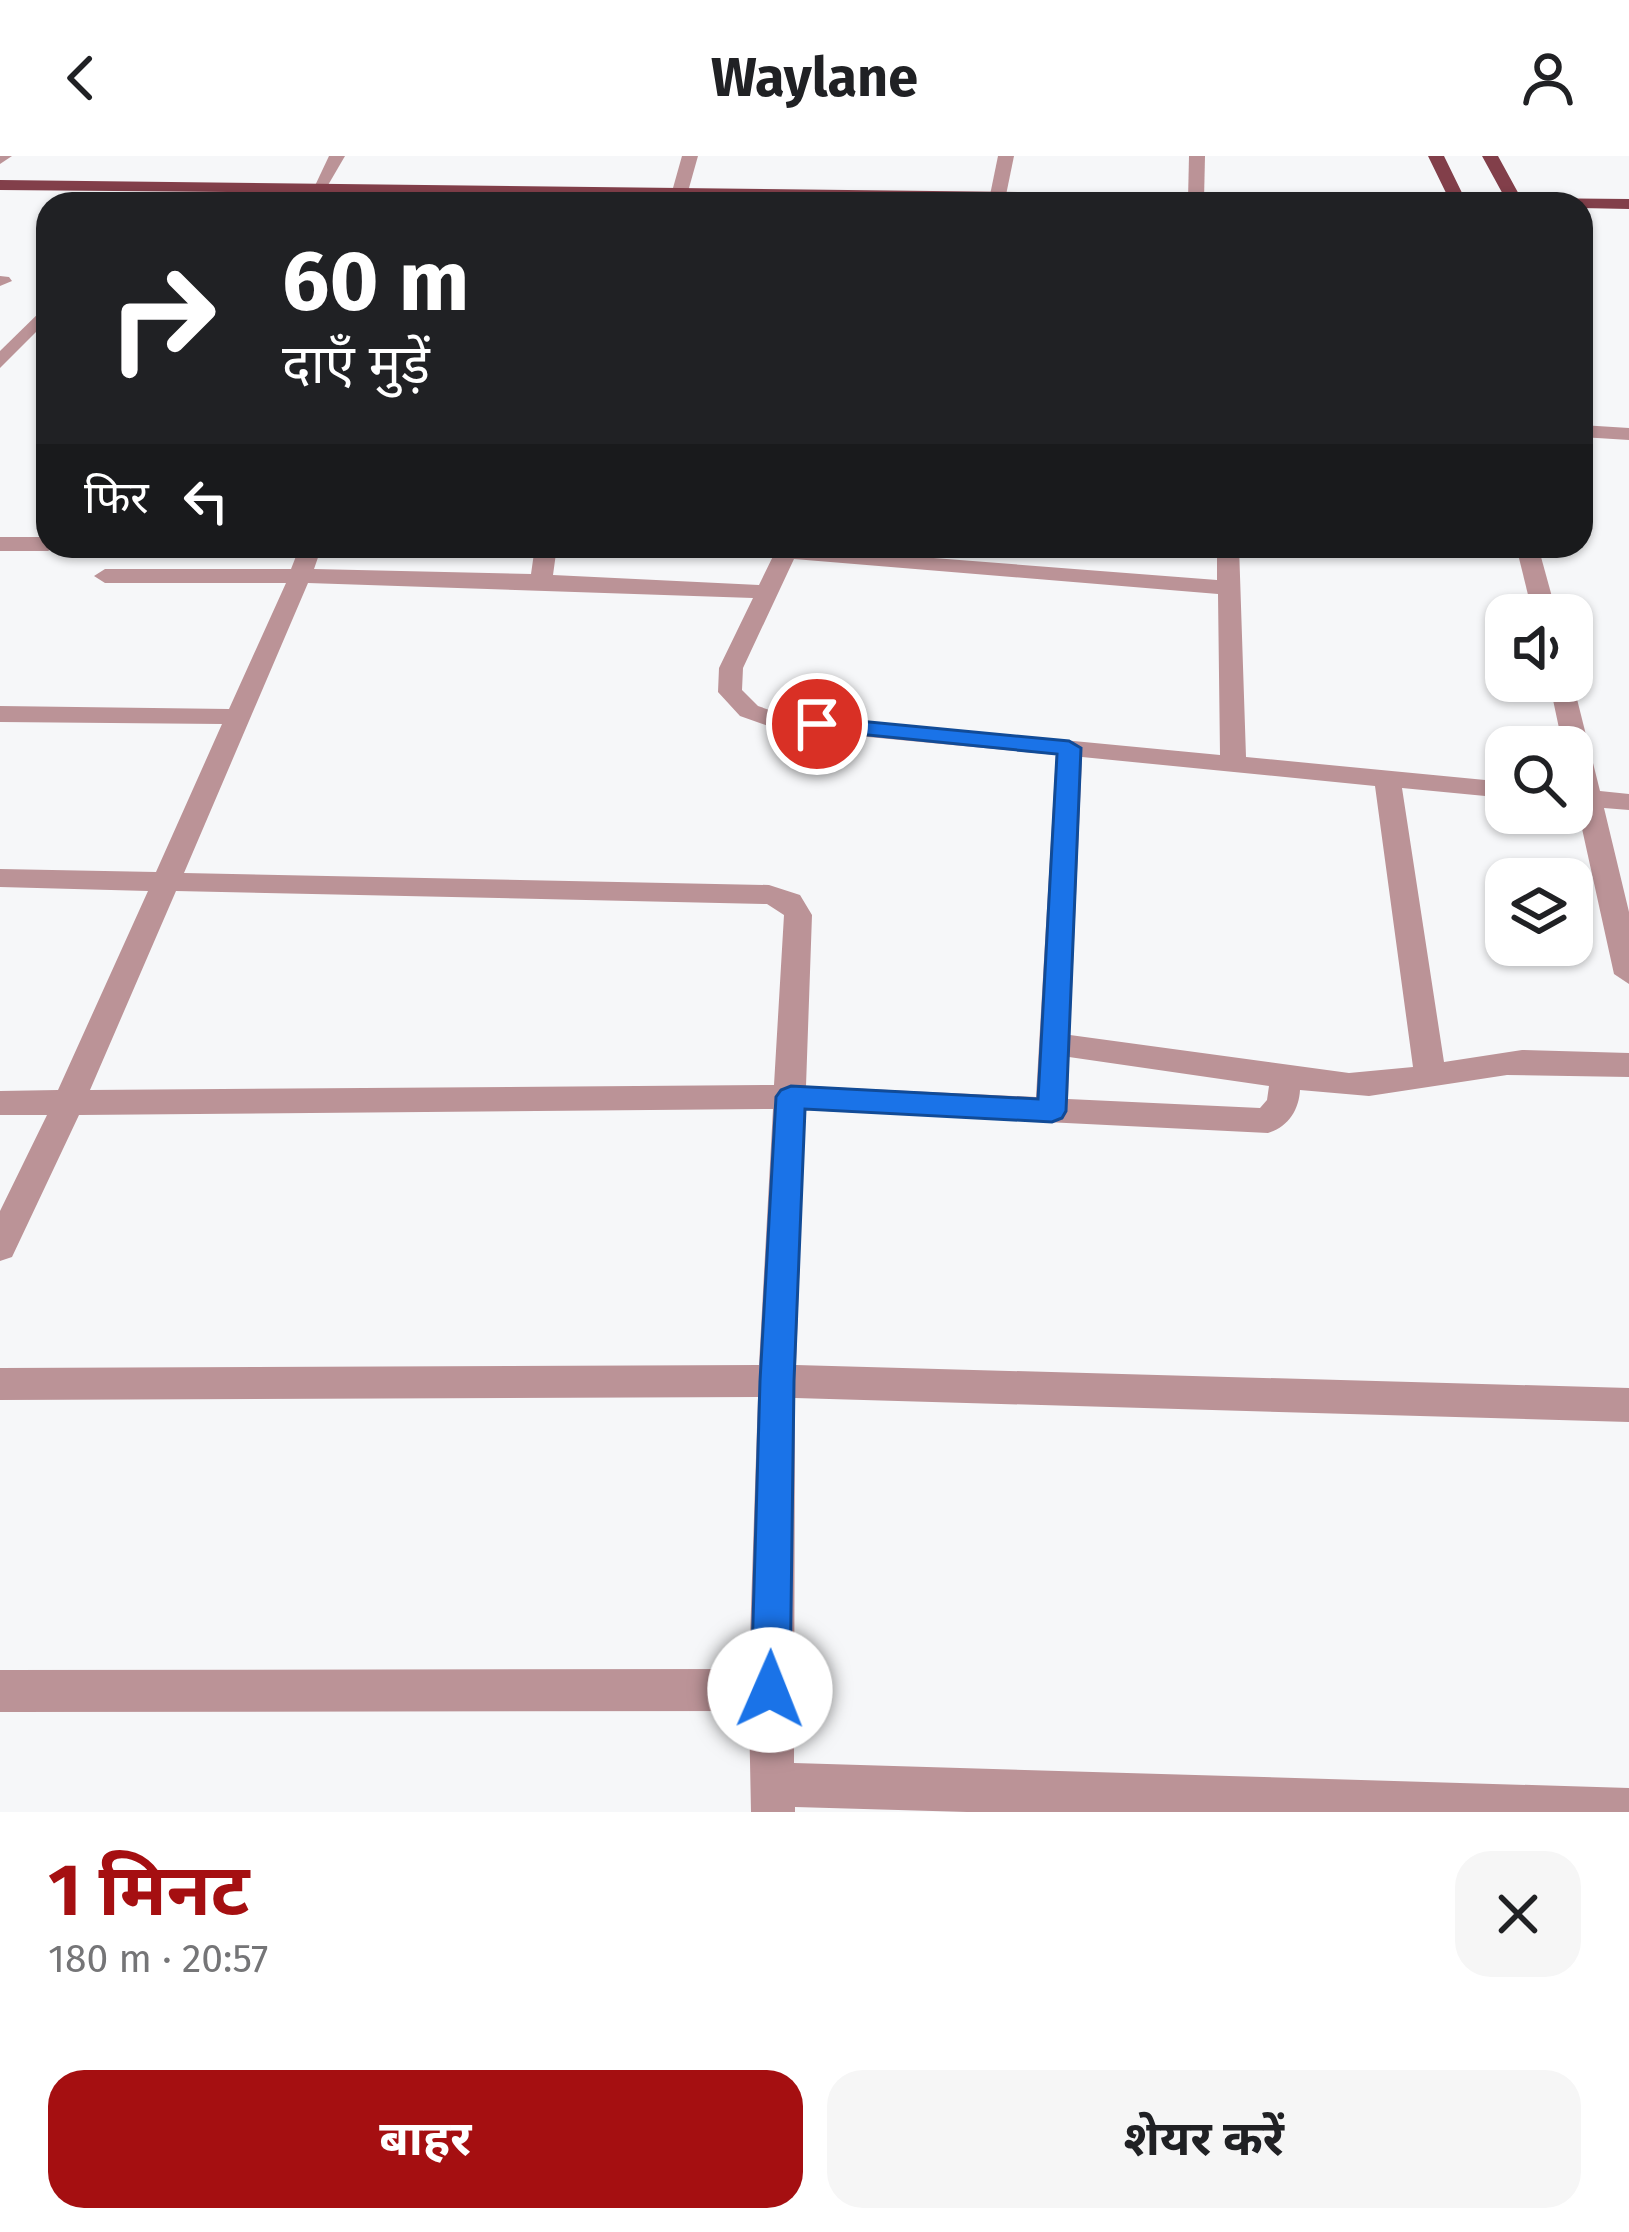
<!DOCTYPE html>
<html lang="hi">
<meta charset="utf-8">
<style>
:root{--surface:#fff;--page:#f6f6f6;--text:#202124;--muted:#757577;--accent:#a50f11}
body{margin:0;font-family:"Fira Sans","Noto Sans Devanagari",sans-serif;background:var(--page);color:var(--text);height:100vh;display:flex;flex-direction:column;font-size:45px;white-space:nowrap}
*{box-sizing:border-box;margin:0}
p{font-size:39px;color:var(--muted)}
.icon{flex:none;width:66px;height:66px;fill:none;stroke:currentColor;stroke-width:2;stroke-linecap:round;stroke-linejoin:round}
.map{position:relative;height:1656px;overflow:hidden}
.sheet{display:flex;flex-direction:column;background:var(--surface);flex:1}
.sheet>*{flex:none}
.hud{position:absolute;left:36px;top:36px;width:1557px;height:366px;border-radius:36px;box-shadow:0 3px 9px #0004;background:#202124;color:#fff;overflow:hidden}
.tools{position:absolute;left:1485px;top:438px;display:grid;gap:24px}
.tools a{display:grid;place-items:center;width:108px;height:108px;border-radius:24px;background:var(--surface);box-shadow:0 3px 9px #0004;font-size:60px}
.pin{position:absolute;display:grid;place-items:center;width:102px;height:102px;color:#fff;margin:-51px;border:6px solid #fff;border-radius:50%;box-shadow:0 3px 12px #0007}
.me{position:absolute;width:132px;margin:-66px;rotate:1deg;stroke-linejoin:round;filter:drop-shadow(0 0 9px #0008)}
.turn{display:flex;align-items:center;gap:42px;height:252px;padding:0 48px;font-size:54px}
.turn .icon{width:156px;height:156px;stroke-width:2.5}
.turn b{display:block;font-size:84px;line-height:102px}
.then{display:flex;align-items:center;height:114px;padding:0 48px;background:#0003;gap:24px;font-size:45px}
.round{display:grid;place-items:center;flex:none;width:126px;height:126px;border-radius:36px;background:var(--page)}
.head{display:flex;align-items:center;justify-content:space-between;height:204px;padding:0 48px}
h1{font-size:72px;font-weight:700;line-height:90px;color:var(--accent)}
.action{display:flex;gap:24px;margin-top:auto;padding:24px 48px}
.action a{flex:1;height:138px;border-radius:36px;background:var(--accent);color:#fff;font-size:48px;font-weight:700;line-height:138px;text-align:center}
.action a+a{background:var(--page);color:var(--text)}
header{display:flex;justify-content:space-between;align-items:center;height:156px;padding:0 48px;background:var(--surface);font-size:54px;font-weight:700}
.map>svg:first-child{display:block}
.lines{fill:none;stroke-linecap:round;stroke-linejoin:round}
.minor{fill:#bb9397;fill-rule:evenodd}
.major{fill:#823f4a;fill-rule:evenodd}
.route{fill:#1a73e8;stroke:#114b97;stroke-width:3}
</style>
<header><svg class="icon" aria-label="back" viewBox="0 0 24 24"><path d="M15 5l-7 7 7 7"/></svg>Waylane<svg class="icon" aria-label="person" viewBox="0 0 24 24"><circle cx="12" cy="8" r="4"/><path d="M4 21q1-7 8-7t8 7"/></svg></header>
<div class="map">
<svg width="1629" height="1656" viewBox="0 0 1629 1656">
<rect width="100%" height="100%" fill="#f6f7f9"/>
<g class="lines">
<!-- minor -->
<g class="minor">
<path d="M0 0H12L0 8Z"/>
<path d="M329 0H345L324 36H312Z"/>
<path d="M682 0H698L687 39 679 44 671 39Z"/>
<path d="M998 0H1014L1006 39 998 44 990 39Z"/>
<path d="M1189 0H1205L1204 44 1199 48 1188 44Z"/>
<path d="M146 39 154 44 151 48H134Z"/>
<path d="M293 41 300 48H283Z"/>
<path d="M0 120 9 121 12 125 0 130Z"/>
<path d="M48 148V164L0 212V195Z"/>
<path d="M1581 269 1629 272V284L1581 281Z"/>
<path d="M0 381H48V390H58L48 395H0Z"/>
<path d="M300 390H322L314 413 531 418 535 390H557L553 419 759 429 778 390 1217 424V390H1239L1246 601 1506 626V642L1402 632 1444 906 1522 894 1629 897V921L1507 919 1369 940 1300 934C1299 954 1288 971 1268 977L805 954 796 1209 1629 1232V1266L795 1242 794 1607 1629 1632V1656H967L795 1651V1656H751L749 1555 0 1556V1514L749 1513 758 1241 0 1244V1212L759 1209 773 953 79 959 12 1101 0 1105V1055L47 959H0V935L58 934 148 735 0 731V713L156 716 222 568 0 566V550L229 553 286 427H105L94 420 105 413H291ZM794 403 1218 438 1220 599 778 557 758 550 742 534 743 512ZM308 427 753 442 719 512 718 536 740 560 774 572 1056 599 1036 941 806 930 812 759 800 739 769 729 184 717ZM1082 601 1375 630 1413 911 1349 917 1070 879ZM176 735 767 748 784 759 774 929 90 934ZM1069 901 1269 930 1267 944 1260 952 1068 943Z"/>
<path d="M1516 390H1538L1557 459H1533Z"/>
<path d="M1572 523 1600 635 1629 638V654L1604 652 1629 756V828L1614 818 1577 650 1572 649V591H1563L1549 525Z"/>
</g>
<!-- major -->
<path class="major" d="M1428 0H1444L1464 41 1505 42 1482 0H1498L1521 42 1629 43V53L1581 52V48L0 34V24L1448 41Z"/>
</g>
<!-- route -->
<path class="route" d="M817 561 1069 585 1081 592 1066 955 1062 962 1052 966 805 953 794 1225 790 1534 784 1548 770 1554 757 1548 751 1534 760 1225 776 941 781 934 791 930 1038 943 1057 598 808 573V563Z"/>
</svg>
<div class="tools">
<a><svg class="icon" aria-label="sound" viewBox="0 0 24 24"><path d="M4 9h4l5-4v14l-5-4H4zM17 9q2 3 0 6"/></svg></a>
<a><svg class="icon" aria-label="search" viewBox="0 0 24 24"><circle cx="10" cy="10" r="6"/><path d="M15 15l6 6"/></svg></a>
<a><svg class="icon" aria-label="layers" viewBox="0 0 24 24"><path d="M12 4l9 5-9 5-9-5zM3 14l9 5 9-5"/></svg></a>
</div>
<div class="pin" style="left:817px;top:568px;background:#d93025"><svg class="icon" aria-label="arrive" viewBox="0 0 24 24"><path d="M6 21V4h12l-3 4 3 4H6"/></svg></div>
<svg class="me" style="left:770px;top:1534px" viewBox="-20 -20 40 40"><circle r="19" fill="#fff"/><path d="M0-13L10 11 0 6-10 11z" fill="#1a73e8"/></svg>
<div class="hud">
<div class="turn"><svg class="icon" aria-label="right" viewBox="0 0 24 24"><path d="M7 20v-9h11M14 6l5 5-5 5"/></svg><div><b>60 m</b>दाएँ मुड़ें</div></div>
<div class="then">फिर<svg class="icon" aria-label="left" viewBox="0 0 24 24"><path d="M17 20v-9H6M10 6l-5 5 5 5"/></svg></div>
</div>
</div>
<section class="sheet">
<div class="head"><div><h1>1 मिनट</h1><p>180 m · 20:57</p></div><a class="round"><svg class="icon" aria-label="close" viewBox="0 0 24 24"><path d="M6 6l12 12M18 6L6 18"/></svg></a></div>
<div class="action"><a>बाहर</a><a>शेयर करें</a></div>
</section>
